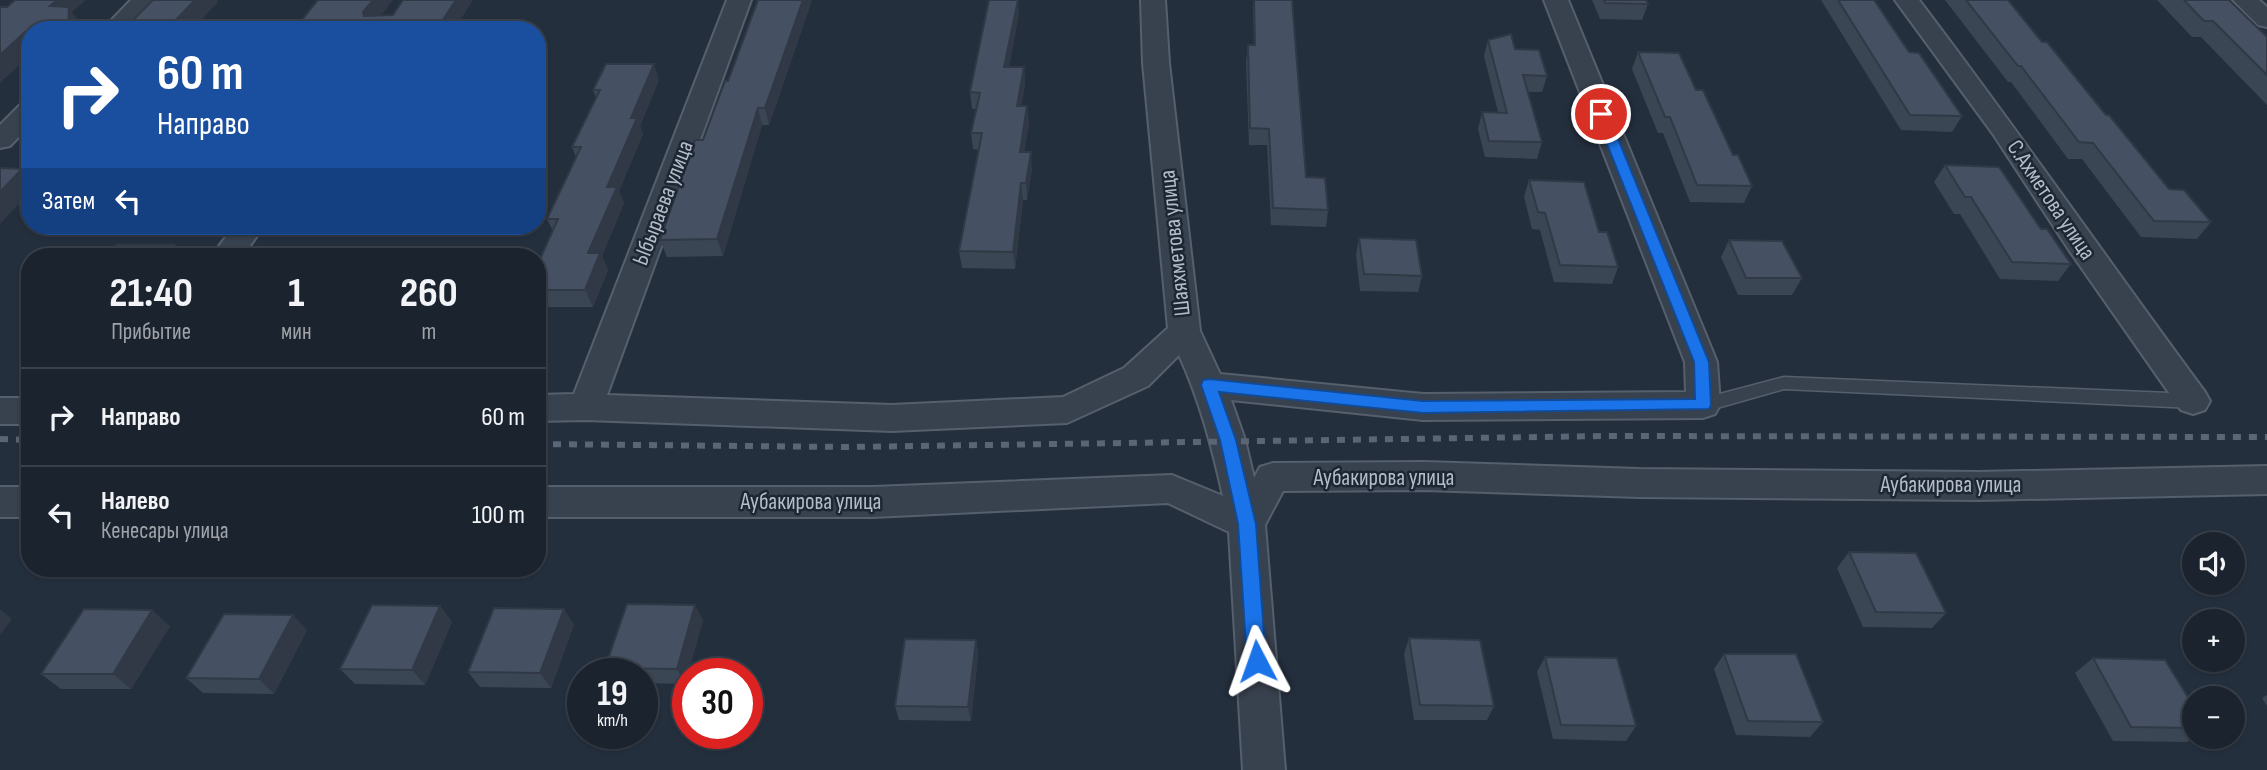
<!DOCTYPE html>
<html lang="ru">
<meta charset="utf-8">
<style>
:root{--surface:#1b232e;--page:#282f3a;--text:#f1f3f6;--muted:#a0a4aa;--line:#39404a}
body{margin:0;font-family:"Sofia Sans Condensed",sans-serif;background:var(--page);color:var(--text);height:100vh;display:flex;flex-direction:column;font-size:26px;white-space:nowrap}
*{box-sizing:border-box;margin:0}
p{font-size:23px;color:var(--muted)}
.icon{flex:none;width:38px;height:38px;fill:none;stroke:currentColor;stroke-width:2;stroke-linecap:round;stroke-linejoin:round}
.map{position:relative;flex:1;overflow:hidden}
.drawer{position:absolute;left:21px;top:248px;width:525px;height:329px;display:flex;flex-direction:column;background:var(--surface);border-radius:28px;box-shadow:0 2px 5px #0004,0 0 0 2px var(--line)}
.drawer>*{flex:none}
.guide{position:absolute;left:21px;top:21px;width:525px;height:214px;border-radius:28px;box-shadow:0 2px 5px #0004,0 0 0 2px var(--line);background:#1a4fa0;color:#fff;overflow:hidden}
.fabs{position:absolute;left:2182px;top:532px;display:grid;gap:14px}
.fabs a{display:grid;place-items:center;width:63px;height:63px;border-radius:50%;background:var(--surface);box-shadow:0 2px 5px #0004,0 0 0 2px var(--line);font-size:35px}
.speed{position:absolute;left:567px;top:658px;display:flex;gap:14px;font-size:35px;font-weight:700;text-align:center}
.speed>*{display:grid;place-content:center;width:91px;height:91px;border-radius:50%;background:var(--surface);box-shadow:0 2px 5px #0004,0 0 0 2px var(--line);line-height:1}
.speed small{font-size:18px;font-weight:400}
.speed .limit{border:10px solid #d22;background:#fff;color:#111}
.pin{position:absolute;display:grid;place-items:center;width:60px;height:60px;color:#fff;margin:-30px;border:4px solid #fff;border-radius:50%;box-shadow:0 2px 7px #0007}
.me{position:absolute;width:77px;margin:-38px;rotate:356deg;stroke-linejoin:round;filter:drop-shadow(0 0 5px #0008)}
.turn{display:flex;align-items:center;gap:24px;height:147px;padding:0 21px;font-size:32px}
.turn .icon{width:91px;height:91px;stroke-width:2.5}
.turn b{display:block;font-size:49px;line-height:60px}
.then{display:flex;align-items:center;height:66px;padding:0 21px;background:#0003;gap:14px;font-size:26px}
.eta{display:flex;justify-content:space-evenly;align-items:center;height:119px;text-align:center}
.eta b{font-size:42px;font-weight:700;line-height:49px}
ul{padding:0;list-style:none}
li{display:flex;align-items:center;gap:21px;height:98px;padding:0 21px;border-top:2px solid var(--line)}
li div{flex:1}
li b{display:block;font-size:26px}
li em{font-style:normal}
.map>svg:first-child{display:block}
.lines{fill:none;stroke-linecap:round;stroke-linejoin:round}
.lane-casing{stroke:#565f6c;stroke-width:3}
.street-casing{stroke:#565f6c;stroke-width:4}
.lane{fill:#38414e;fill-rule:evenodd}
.street{fill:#38414e;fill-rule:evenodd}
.rail{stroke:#5a6575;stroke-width:6;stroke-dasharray:8 8;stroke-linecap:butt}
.wall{fill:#3b4654}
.shaded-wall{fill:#303945}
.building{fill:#455162;stroke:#303945;stroke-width:2}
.route{fill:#1a73e8;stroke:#114b97;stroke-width:2}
.labels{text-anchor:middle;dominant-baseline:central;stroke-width:5;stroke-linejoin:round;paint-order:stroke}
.street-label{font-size:23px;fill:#b4bcc9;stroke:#1d2633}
</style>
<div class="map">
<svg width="2267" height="770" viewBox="0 0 2267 770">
<rect width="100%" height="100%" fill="#242f3e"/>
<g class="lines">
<defs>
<path id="lane" d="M1784 377 2193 394 2199 396 2202 401 2199 406 2193 408 1784 389 1703 412 1697 410 1694 405 1697 400Z"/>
<g id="street">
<path d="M131 0H157L128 30H102Z"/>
<path d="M727 0H751L607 395 892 405 1063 397 1124 368 1168 328 1143 63 1141 0H1165L1169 63 1200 331 1220 374 1423 394 1686 392 1685 362 1544 0H1568L1717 362 1720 405 1715 414 1703 418 1423 420 1231 400 1245 440 1254 478 1260 467 1273 463 1424 462 1639 469 1978 472 2267 466V494L1978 500 1639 497 1424 490 1283 491 1265 525 1285 770H1243L1229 532 1168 503 873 517H537V487H873L1172 475 1223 496C1212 447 1200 401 1179 355L1148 386 1067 423 892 431 586 420 537 421V395L574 394Z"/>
<path d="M1895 0H1919C2017 129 2109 262 2205 392L2210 401 2205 410 2193 414 2181 410 2069 250 1993 134Z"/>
<path d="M2233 0H2259L2267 7V27L2258 25Z"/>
<path d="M30 102V125L10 146 0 148V125L21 104Z"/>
<path d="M234 226H264L242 257H211Z"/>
<rect x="0" y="398" width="30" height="26"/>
<rect x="0" y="487" width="30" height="30"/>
</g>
</defs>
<!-- lane casing -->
<use href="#lane" class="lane-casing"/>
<!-- street casing -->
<use href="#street" class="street-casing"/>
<!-- lane -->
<use href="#lane" class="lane"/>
<!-- street -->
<use href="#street" class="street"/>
<!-- rail -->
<g class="rail">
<path d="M0 439 30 440"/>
<path d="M537 444 847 447 1609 436 2267 437"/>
</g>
</g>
<!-- wall -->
<g class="wall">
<path d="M758 0H812L769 125H762L723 256 667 257 660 240 728 81Z"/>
<path d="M1253 0H1292L1306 177 1328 210 1326 227 1271 225 1267 145H1249L1246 62 1248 45H1254L1253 11Z"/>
<path d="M1592 0H1646L1648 4 1642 20 1600 19Z"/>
<path d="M1821 0H1874L1909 52 1962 116 1952 132 1901 130Z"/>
<path d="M1945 0H2008L2042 42 2169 189 2211 222 2197 239 2141 237 2082 159H2068L2011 82H2008Z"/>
<path d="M2157 0H2229L2267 37V105L2201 37H2192Z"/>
<path d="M1019 13 1009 67H1024L1025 84 1021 106H1027L1029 123 1024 152 1032 169 1027 200H1023L1015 269 962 268 959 251 979 150 973 149 971 133 976 109H972L970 92Z"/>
<path d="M1488 40 1515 49 1547 76 1542 92H1527L1542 142 1537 159 1485 157 1478 129 1482 112H1498L1484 56Z"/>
<path d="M1638 52 1696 90 1752 186 1744 203 1690 202 1663 133H1658L1632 69Z"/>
<path d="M659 80 640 126 643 134 619 191 624 203 602 256 608 270 593 307H537V266L553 231 547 219 576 157 572 147 596 98 593 90Z"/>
<path d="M1945 165 2041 229 2071 264 2058 281 2000 279 1960 214H1954L1934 182Z"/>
<path d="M1529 180 1599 232 1618 267 1612 284 1554 282 1540 230 1532 229 1524 197Z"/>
<path d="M1359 238 1422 276 1418 292 1360 291 1356 255Z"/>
<path d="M1729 240 1802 278 1792 295H1738L1721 257Z"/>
<path d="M1849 552 1946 613 1932 628 1863 627 1837 568Z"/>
<path d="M440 606 452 622 425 685 355 684 340 669Z"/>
<path d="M703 620 685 684 642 683V674H609L605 668Z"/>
<path d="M574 624 551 688 480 687 468 672Z"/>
<path d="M170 626 131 689H61L41 674Z"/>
<path d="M307 630 274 694 203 693 186 678Z"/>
<path d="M1409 638 1494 706 1487 720H1414L1404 654Z"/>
<path d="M976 640 978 655 971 721 899 720 895 706Z"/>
<path d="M1724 654 1823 722 1810 737 1736 735 1714 669Z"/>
<path d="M1545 657 1636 726 1626 741 1553 739 1537 672Z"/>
<path d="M2093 658 2194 707V737L2187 742 2113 741 2075 673Z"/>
<path d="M2267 695V706L2262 698Z"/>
</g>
<!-- shaded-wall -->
<g class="shaded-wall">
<path d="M57 0H86L72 12 80 23V30H68L50 6Z"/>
<path d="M195 0H217L218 2 192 30H166Z"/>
<path d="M373 0H393L372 28 364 16 363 12Z"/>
<path d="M456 0H473L454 30H436Z"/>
<path d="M803 0H812L769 125 765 108Z"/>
<path d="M1018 0 1019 13 1006 83 1004 67Z"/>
<path d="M25 32 30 37V55L0 83V55Z"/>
<path d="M654 64 659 80 640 126 643 134 619 191 624 203 602 256 608 270 593 307 585 290 588 253 607 187 631 118Z"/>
<path d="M1024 67 1025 84 1019 122 1017 106Z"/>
<path d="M1027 106 1029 123 1022 169 1020 152Z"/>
<path d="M758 108 762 125 723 256 717 239Z"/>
<path d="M1031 152 1032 169 1027 200 1026 183Z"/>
<path d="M22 169 30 178V192L0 224V192Z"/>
<path d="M1021 183 1023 200 1015 269 1013 252Z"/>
<path d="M174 245 183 257H164Z"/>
<path d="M336 250 340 257H331Z"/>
<path d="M695 605 703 620 685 684 677 669Z"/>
<path d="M440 606 452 622 425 685 412 670Z"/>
<path d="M0 609 12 619 0 635Z"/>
<path d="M564 609 574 624 551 688 540 673Z"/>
<path d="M152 610 170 626 131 689 113 674Z"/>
<path d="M293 615 307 630 274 694 259 679Z"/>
<path d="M976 640 978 655 971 721 968 707Z"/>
</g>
<!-- building -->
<g class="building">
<path d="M15 0H57L50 6 69 7 68 30H30V32H25L0 55V7H7Z"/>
<path d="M153 0H195L166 30H123Z"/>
<path d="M318 0H373L363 12 364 16 393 15 403 0H456L436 30H294Z"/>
<path d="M758 0H803L765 108H758L717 239 660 240 695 140H703L725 81H728Z"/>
<path d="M989 0H1018L1004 67H1024L1017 106H1027L1020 152H1031L1026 183H1021L1013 252 959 251 982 133H971L980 93 970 92Z"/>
<path d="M1254 0H1292L1306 177 1325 178 1328 210 1273 208 1269 129 1250 128 1248 45H1255Z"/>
<path d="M1604 0H1646L1648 4 1605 3Z"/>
<path d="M1838 0H1874L1909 52 1919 53 1962 116 1910 115Z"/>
<path d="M1966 0H2008L2042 42H2047L2106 115H2109L2169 189 2184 190 2211 222 2154 221 2093 143 2079 142 2021 66H2018Z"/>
<path d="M2184 0H2229L2267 37V75L2213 21H2204Z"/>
<path d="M1511 34 1515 49 1539 50 1547 76 1523 75 1542 142 1489 141 1482 112 1507 113 1488 40Z"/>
<path d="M1638 52 1679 53 1696 90H1703L1733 155H1738L1752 186 1697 185 1670 117H1665Z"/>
<path d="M606 64H654L631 118H637L607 187H617L588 253H600L585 290H537V266L558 219H547L581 147H572L600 90H593Z"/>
<path d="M1945 165 1999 167 2041 229H2047L2071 264 2012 262 1971 197H1965Z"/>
<path d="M0 168 22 169 0 192Z"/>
<path d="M1529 180 1584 182 1599 232H1607L1618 267 1560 265 1545 213 1538 212Z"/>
<path d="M1359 238 1416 240 1422 276 1364 274Z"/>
<path d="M1729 240 1782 241 1802 278H1746Z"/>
<path d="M117 245H174L164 257H107Z"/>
<path d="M279 250H336L331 257H274Z"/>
<path d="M1849 552 1916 553 1946 613 1876 612Z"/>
<path d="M627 604 695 605 677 669 605 668Z"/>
<path d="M372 605 440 606 412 670 340 669Z"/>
<path d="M494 608 564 609 540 673 468 672Z"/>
<path d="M84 609 152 610 113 674H41Z"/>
<path d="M224 614 293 615 259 679 186 678Z"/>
<path d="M1409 638 1480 640 1494 706 1420 705Z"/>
<path d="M905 639 976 640 968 707 895 706Z"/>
<path d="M1724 654H1796L1823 722 1748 721Z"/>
<path d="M1545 657 1617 658 1636 726 1561 725Z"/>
<path d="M2093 658 2165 660 2194 707V728L2131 727Z"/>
</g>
<!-- route -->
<path class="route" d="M1601 110 1608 114 1709 362 1711 405 1709 409 1423 413 1219 392 1236 440 1256 524 1266 661 1263 667 1257 669 1250 667 1247 661 1238 524 1220 440 1201 385 1203 380 1209 379 1423 401 1695 399 1694 362 1595 114Z"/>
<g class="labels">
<!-- street labels -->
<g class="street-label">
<text transform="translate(2051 200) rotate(56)">С.Ахметова улица</text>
<text transform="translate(663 203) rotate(-69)">Ыбыраева улица</text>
<text transform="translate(1175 243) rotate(-96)">Шаяхметова улица</text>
<text x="1384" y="478">Аубакирова улица</text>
<text x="1951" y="485">Аубакирова улица</text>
<text x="811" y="502">Аубакирова улица</text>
</g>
</g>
</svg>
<div class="fabs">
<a><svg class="icon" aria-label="sound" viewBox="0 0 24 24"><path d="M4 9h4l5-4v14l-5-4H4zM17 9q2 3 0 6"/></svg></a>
<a>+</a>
<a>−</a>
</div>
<div class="speed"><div>19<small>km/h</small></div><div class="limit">30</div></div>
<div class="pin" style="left:1601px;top:114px;background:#d93025"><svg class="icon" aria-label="arrive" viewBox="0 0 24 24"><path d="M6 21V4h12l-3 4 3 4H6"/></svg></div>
<svg class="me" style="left:1257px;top:661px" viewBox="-20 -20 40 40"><path d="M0-17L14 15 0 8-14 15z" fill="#1a73e8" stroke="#fff" stroke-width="4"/></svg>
<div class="guide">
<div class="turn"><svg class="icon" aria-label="right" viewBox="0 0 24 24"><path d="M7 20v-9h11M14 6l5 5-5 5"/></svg><div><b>60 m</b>Направо</div></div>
<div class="then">Затем<svg class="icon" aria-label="left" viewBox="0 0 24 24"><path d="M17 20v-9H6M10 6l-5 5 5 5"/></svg></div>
</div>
<section class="drawer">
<div class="eta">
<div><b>21:40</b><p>Прибытие</p></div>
<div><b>1</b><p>мин</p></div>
<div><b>260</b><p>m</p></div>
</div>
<ul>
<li><svg class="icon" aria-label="right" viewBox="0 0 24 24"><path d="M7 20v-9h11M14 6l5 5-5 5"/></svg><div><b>Направо</b></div><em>60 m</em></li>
<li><svg class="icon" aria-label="left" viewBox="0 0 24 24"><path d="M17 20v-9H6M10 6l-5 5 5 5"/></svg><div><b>Налево</b><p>Кенесары улица</p></div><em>100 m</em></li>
</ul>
</section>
</div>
